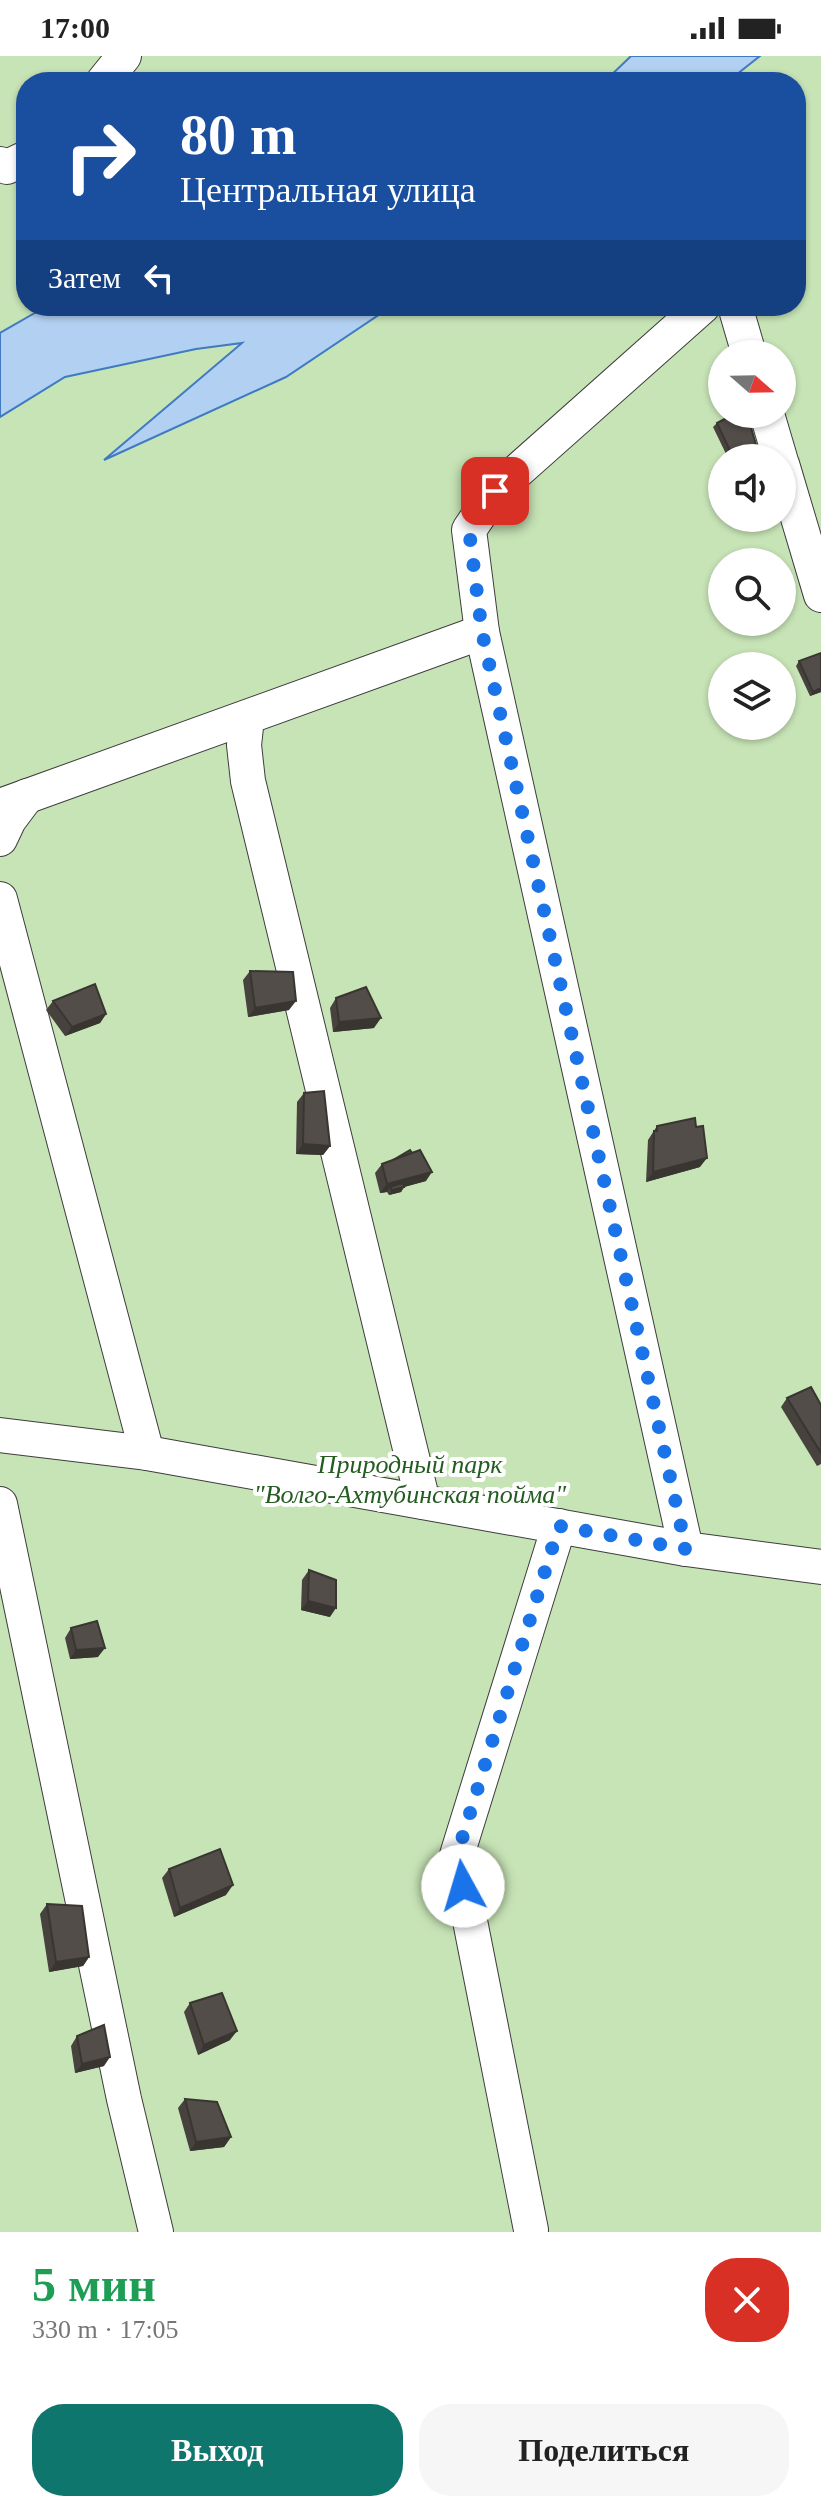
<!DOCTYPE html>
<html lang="ru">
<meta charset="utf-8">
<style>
:root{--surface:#fff;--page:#f6f6f6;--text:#222;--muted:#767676;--accent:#0f766e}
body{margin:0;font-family:"Times New Roman",serif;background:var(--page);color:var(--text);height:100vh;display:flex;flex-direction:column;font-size:30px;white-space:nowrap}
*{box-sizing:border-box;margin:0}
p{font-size:26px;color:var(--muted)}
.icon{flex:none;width:44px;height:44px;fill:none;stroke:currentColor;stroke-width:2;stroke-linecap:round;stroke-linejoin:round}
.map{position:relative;height:2176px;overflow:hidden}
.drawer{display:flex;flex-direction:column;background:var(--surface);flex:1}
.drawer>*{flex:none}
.hud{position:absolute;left:16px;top:16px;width:790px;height:244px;border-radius:32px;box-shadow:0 2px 6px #0004;background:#1a4fa0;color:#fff;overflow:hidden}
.needle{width:52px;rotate:110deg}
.tools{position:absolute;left:708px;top:284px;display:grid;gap:16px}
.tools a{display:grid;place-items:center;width:88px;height:88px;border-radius:50%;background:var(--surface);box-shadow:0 2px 6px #0004;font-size:40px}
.pin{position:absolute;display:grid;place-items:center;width:68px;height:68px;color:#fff;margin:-34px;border-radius:16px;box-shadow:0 4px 12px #0006}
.me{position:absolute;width:88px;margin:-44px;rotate:354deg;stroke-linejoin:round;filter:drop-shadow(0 0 6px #0008)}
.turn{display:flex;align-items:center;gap:28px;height:168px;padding:0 32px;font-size:36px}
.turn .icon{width:104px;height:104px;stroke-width:2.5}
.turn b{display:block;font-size:56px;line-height:68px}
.then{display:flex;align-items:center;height:76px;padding:0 32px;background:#0003;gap:16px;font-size:30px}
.round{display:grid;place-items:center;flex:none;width:84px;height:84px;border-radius:32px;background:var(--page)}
.head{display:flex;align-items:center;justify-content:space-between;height:136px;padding:0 32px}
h1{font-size:48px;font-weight:700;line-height:60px;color:#1e9e55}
.cta{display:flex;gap:16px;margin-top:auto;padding:16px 32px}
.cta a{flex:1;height:92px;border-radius:32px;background:var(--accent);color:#fff;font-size:32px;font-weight:700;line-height:92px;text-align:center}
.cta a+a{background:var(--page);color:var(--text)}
.status{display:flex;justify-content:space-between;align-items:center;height:56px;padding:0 40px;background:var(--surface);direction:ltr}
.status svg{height:22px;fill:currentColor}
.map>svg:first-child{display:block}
.green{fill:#c7e4b6;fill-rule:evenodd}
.water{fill:#b2d0f1;stroke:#3f7ac2;stroke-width:2}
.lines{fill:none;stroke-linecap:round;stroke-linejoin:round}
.minor-casing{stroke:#3d3d3d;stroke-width:36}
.minor{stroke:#fff;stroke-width:34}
.wall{fill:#47423e}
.shaded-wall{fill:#393632}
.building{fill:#524d48;stroke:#393632;stroke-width:2}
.route{stroke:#1a73e8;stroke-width:14;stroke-dasharray:0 25.2}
.labels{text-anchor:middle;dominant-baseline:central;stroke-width:8;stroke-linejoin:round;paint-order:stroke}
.park-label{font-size:26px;font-style:italic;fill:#245c21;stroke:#fff}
</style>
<div class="status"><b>17:00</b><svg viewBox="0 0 49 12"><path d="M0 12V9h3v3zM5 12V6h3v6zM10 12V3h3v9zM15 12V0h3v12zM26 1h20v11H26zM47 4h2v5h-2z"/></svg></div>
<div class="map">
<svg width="821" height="2176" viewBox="0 0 821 2176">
<rect width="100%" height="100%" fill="#fdfce9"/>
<!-- green -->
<path class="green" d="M0 0H821V2176H0ZM26 26H796V250H26ZM722 298H782V358H722ZM722 402H782V462H722ZM722 506H782V566H722ZM722 610H782V670H722Z"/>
<!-- water -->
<g class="water">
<path d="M631 0H760L727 26H604Z"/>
<path d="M47 250H392L286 321 104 404 242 287 196 293 65 321 0 361V277Z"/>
</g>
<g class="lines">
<defs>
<g id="minor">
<path d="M103 26 124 0"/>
<path d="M0 108 7 111 26 102"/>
<path d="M735 250 749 298"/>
<path d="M767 358 780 402"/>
<path d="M782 408 821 539"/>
<path d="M247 662 244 689 248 725 423 1446"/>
<path d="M0 750 482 576"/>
<path d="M0 783 9 764 27 740"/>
<path d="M0 843 147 1397"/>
<path d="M0 1379 147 1397 686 1493 821 1511"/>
<path d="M0 1448 124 2043 156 2176"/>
<path d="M686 1493 482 576 469 474 495 435 703 250"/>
<path d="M531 2174 457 1799 559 1470"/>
</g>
</defs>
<!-- minor casing -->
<use href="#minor" class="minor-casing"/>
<!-- minor -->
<use href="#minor" class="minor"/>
</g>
<!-- wall -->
<g class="wall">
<path d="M717 367 754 397 728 402 713 371Z"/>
<path d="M799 605 821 636 810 640 796 610Z"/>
<path d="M250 915 289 954 248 961 243 924Z"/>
<path d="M336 942 374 972 333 976 330 952Z"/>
<path d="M53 945 106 958 100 967 65 980 46 954Z"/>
<path d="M304 1037 330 1090 323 1099 296 1098 297 1046Z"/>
<path d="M657 1070 696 1071 700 1111 646 1126 648 1084Z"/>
<path d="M382 1108 426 1125 404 1131 401 1136 389 1139 387 1136 380 1137 375 1117Z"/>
<path d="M787 1342 821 1349V1408L817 1410 781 1351Z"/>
<path d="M309 1514 330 1561 301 1554 302 1524Z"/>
<path d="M71 1572 98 1601 70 1603 65 1582Z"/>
<path d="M169 1813 226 1839 174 1861 162 1822Z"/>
<path d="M47 1848 89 1901 83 1910 49 1916 40 1858Z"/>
<path d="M190 1947 230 1984 198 1999 184 1956Z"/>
<path d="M77 1980 104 2010 75 2017 71 1990Z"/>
<path d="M185 2043 231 2081 224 2091 190 2095 178 2052Z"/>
</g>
<!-- shaded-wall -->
<g class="shaded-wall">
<path d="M757 392 754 397 728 402 731 397Z"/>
<path d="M821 632V636L810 640 813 636Z"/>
<path d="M296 945 289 954 248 961 255 952Z"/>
<path d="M106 958 100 967 65 980 72 971Z"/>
<path d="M381 962 374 972 333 976 339 966Z"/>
<path d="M303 1088 330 1090 323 1099 296 1098Z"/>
<path d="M707 1102 700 1111 646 1126 653 1116Z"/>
<path d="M432 1116 426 1125 404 1131 401 1136 389 1139 392 1134 390 1131 387 1136 380 1137 387 1128Z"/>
<path d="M308 1545 336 1552 330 1561 301 1554Z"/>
<path d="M105 1592 98 1601 70 1603 76 1594Z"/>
<path d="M233 1829 226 1839 174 1861 180 1852Z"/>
<path d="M89 1901 83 1910 49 1916 56 1906Z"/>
<path d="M237 1975 230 1984 198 1999 204 1989Z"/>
<path d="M110 2001 104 2010 75 2017 82 2008Z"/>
<path d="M231 2081 224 2091 190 2095 196 2086Z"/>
</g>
<!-- building -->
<g class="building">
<path d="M734 358H747L757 392 731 397 717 367Z"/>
<path d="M821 597V632L813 636 799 605Z"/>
<path d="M250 915 293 916 296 945 255 952Z"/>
<path d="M95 928 106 958 72 971 53 945Z"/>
<path d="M366 931 381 962 339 966 336 942Z"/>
<path d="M324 1035 330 1090 303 1088 304 1037Z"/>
<path d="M695 1062 696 1071 703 1070 707 1102 653 1116 654 1075H657V1070Z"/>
<path d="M410 1094 412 1097 393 1104Z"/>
<path d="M420 1094 432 1116 387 1128 382 1108Z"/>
<path d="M403 1127 404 1131 392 1134 390 1131Z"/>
<path d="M811 1331 821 1349V1397L787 1342Z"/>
<path d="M309 1514 336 1524V1552L308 1545Z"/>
<path d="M97 1565 105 1592 76 1594 71 1572Z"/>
<path d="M220 1793 233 1829 180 1852 169 1813Z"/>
<path d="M47 1848 82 1850 89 1901 56 1906Z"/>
<path d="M222 1937 237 1975 204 1989 190 1947Z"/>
<path d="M104 1969 110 2001 82 2008 77 1980Z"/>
<path d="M185 2043 217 2046 231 2081 196 2086Z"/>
</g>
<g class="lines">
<!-- route -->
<path class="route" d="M463 1830 457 1799 559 1470 686 1493 482 576 469 474 495 435"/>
</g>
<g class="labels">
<!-- park labels -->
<g class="park-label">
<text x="410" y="1408">Природный парк<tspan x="410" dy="30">"Волго-Ахтубинская пойма"</tspan></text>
</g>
</g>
</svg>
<div class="tools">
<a><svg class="needle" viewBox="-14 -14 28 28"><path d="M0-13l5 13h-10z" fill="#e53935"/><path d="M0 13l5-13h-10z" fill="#767676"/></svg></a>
<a><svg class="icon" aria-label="sound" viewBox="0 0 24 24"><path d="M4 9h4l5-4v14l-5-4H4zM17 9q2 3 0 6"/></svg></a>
<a><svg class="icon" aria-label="search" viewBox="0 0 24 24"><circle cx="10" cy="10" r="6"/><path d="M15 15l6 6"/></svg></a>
<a><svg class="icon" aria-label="layers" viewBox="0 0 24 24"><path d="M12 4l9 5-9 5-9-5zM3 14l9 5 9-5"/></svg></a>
</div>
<div class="pin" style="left:495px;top:435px;background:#d93025"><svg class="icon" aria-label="arrive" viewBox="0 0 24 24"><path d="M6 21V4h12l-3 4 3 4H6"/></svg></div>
<svg class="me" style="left:463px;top:1830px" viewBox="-20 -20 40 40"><circle r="19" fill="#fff"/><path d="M0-13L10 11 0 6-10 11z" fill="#1a73e8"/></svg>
<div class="hud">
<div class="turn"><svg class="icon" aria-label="right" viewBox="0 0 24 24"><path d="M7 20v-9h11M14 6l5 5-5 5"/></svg><div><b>80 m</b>Центральная улица</div></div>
<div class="then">Затем<svg class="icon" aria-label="left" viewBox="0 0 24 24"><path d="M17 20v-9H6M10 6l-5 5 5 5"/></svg></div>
</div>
</div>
<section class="drawer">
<div class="head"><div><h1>5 мин</h1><p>330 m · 17:05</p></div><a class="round" style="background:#d93025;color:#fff"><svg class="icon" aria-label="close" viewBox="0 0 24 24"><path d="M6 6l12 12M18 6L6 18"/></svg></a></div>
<div class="cta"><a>Выход</a><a>Поделиться</a></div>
</section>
